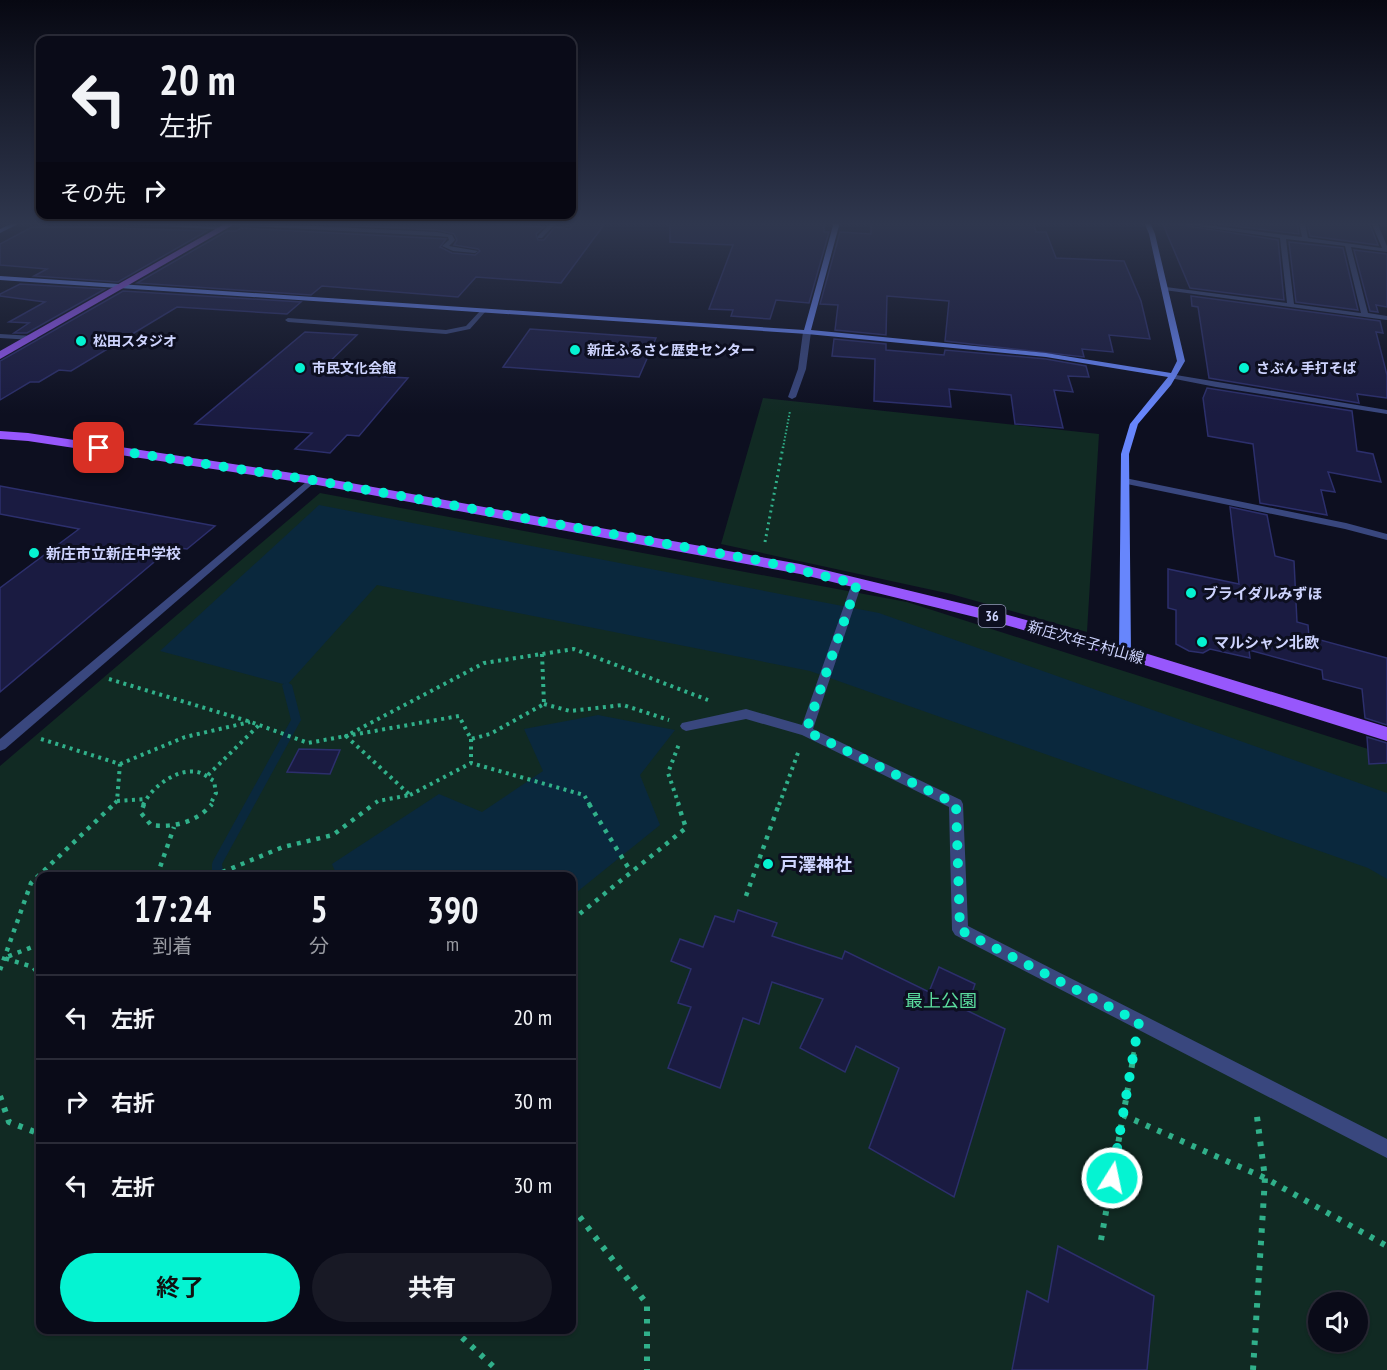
<!DOCTYPE html>
<html lang="ja">
<meta charset="utf-8">
<style>
:root{--surface:#0a0b18;--page:#181925;--text:#f1f3f6;--muted:#999ba2;--line:#2a2b37;--accent:#05f3d2}
body{margin:0;font-family:"PT Sans Narrow","Noto Sans JP",sans-serif;background:var(--page);color:var(--text);height:100vh;display:flex;flex-direction:column;font-size:22px;white-space:nowrap}
*{box-sizing:border-box;margin:0}
p{font-size:20px;color:var(--muted)}
.icon{flex:none;width:33px;height:33px;fill:none;stroke:currentColor;stroke-width:2;stroke-linecap:round;stroke-linejoin:round}
.map{position:relative;flex:1;overflow:hidden}
.sheet{position:absolute;left:36px;top:872px;width:540px;height:462px;display:flex;flex-direction:column;background:var(--surface);border-radius:12px;box-shadow:0 2px 4px #0004,0 0 0 2px var(--line)}
.sheet>*{flex:none}
.top-card{position:absolute;left:36px;top:36px;width:540px;height:183px;border-radius:12px;box-shadow:0 2px 4px #0004,0 0 0 2px var(--line);background:#0a0b18;color:var(--text);overflow:hidden}
.controls{position:absolute;left:1308px;top:1292px;display:grid;gap:12px}
.controls a{display:grid;place-items:center;width:60px;height:60px;border-radius:50%;background:var(--surface);box-shadow:0 2px 4px #0004,0 0 0 2px var(--line);font-size:30px}
.pin{position:absolute;display:grid;place-items:center;width:51px;height:51px;color:#fff;margin:-26px;border-radius:12px;box-shadow:0 3px 9px #0006}
.me{position:absolute;width:66px;margin:-33px;rotate:10deg;stroke-linejoin:round;filter:drop-shadow(0 0 4px #0008)}
.turn{display:flex;align-items:center;gap:21px;height:126px;padding:0 24px;font-size:27px}
.turn .icon{width:78px;height:78px;stroke-width:2.5}
.turn b{display:block;font-size:42px;line-height:51px}
.then{display:flex;align-items:center;height:57px;padding:0 24px;background:#0003;gap:12px;font-size:22px}
.eta{display:flex;justify-content:space-evenly;align-items:center;height:102px;text-align:center}
.eta b{font-size:36px;font-weight:700;line-height:42px}
.primary-button{display:flex;gap:12px;margin-top:auto;padding:12px 24px}
.primary-button a{flex:1;height:69px;border-radius:36px;background:var(--accent);color:#111;font-size:24px;font-weight:700;line-height:69px;text-align:center}
.primary-button a+a{background:var(--page);color:var(--text)}
ul{padding:0;list-style:none}
li{display:flex;align-items:center;gap:18px;height:84px;padding:0 24px;border-top:2px solid var(--line)}
li div{flex:1}
li b{display:block;font-size:22px}
li em{font-style:normal}
.map>svg:first-child{display:block}
.green{fill:#112a23;fill-rule:evenodd}
.water{fill:#0a283d}
.lines{fill:none;stroke-linecap:round;stroke-linejoin:round}
.stream{fill:#0a283d;fill-rule:evenodd}
.building{fill:#1a1b41;stroke:#2c2f6c;stroke-width:1.5}
.path-far4{stroke:#30b08a;stroke-width:2;stroke-dasharray:1.5 2;stroke-linecap:butt}
.path-far3{stroke:#30b08a;stroke-width:3;stroke-dasharray:2 4;stroke-linecap:butt}
.path-far2{stroke:#30b08a;stroke-width:4;stroke-dasharray:3 4.5;stroke-linecap:butt}
.path-far1{stroke:#30b08a;stroke-width:4.5;stroke-dasharray:4 6;stroke-linecap:butt}
.path{stroke:#30b08a;stroke-width:6;stroke-dasharray:4.5 8;stroke-linecap:butt}
.lane{fill:#39477e;fill-rule:evenodd}
.street{fill:#39477e;fill-rule:evenodd}
.secondary{fill:#6786fc;fill-rule:evenodd}
.primary{fill:#9757fc;fill-rule:evenodd}
.route{stroke:#05f3d2;stroke-width:10;stroke-dasharray:0 18}
.poi-dot{fill:#05f3d2;stroke:#0d0f20;stroke-width:2}
.labels{text-anchor:middle;dominant-baseline:central;stroke-width:6;stroke-linejoin:round;paint-order:stroke}
.far-poi-label{font-size:14px;font-weight:bold;fill:#ced4fe;stroke:#0d0f20;text-anchor:start}
.shield{fill:#0d0f20;stroke:#9499bb;stroke-width:1.5}
.shield-label{font-size:14px;font-weight:bold;fill:#ced4fe}
.poi-label{font-size:15px;font-weight:bold;fill:#ced4fe;stroke:#0d0f20;text-anchor:start}
.street-label{font-size:15px;fill:#ced4fe;stroke:#0d0f20}
.near-poi-label{font-size:18px;font-weight:bold;fill:#ced4fe;stroke:#0d0f20;text-anchor:start}
.near-park-label{font-size:18px;fill:#5bdc9d;stroke:#0d0f20}
</style>
<div class="map">
<svg width="1387" height="1370" viewBox="0 0 1387 1370">
<rect width="100%" height="100%" fill="#0d0f20"/>
<!-- green -->
<g class="green">
<path d="M763 398 1099 434 1087 632 951 594 721 544Z"/>
<path d="M320 493 907 602 1387 755V1370H0V766ZM40 876H572V1329H40ZM1318 1302H1358V1341H1318Z"/>
</g>
<!-- water -->
<g class="water">
<path d="M319 505 879 613 1387 793V879L1368 868 810 671 377 585 287 685 160 651Z"/>
<path d="M598 715 675 730 640 775 660 825 572 896V876H337L332 864 439 794 482 812 543 771 524 729Z"/>
</g>
<g class="lines">
<!-- stream -->
<path class="stream" d="M287 682 292 685 301 720 222 864 224 876H212V864L213 861 291 720 282 685Z"/>
</g>
<!-- building -->
<g class="building">
<path d="M276 222H461L544 227 536 234 538 240H544L555 227 570 229 576 222H606L561 283 476 277 458 297 322 286 311 295 137 283 227 231H236L241 228 446 239 440 247 452 253 475 255 480 251 478 249 454 245 457 240 454 234 437 230Z"/>
<path d="M670 222H824V232H829L809 303 776 300 770 319 731 316 733 310 709 309 733 245 670 242Z"/>
<path d="M885 222H1033L1036 232H1046L1056 258 1124 261 1141 301 1150 339 1109 335 1113 352 1082 349 1084 357 945 341 949 301 887 296 886 335 835 330 838 305 820 304 840 232 871 234V223Z"/>
<path d="M1162 222 1278 240 1284 300 1190 288Z"/>
<path d="M1201 222H1297L1299 234Z"/>
<path d="M1307 222H1369L1378 245 1310 236Z"/>
<path d="M32 227H81L207 231 118 282 34 276 47 269 0 265V244Z"/>
<path d="M1289 242 1343 248 1358 310 1296 302Z"/>
<path d="M1354 250 1387 254V307L1376 305 1378 312 1370 311Z"/>
<path d="M20 284 105 289 27 333H14L29 323 9 322 45 302 0 296V294Z"/>
<path d="M123 291 301 302 287 314 177 307 71 371 59 370 39 382H30L0 400V361Z"/>
<path d="M1191 296 1380 321 1383 333 1376 332 1387 375V398L1357 394 1359 403 1209 378 1198 307 1192 306Z"/>
<path d="M530 329 656 338 639 377 503 367Z"/>
<path d="M305 332 357 335 318 373 408 378 359 436 347 435 330 453 295 449 312 433 195 424Z"/>
<path d="M834 339 886 344V350L944 355 945 350 1046 359 1086 366 1089 377 1068 376 1073 392 1054 390 1063 428 1015 424 1011 395 949 389 951 407 874 401 875 359 832 356Z"/>
<path d="M1207 388 1352 411 1357 451 1373 454 1381 482 1328 472 1335 492 1321 490 1327 515 1260 503 1253 444 1208 436 1203 398Z"/>
<path d="M0 486 215 526 187 549 172 547 0 692V588L79 529 0 514Z"/>
<path d="M1230 507 1267 515 1275 556 1294 561 1297 622 1308 625 1309 637 1387 658V725L1365 718 1362 689 1323 679 1322 670 1249 650 1250 658 1210 649 1203 653 1189 651 1176 644V610L1168 608V569L1239 584Z"/>
<path d="M1367 737 1387 743V763L1369 764Z"/>
<path d="M299 749 340 750 330 774 287 772Z"/>
<path d="M738 910 777 923 772 936 842 959 845 951 929 992 939 967 975 984 966 1010 1005 1029 954 1197 869 1148 899 1068 856 1046 845 1072 800 1048 823 999 772 982 759 1024 743 1018 720 1088 668 1068 691 1007 678 1003 691 969 671 961 680 939 703 947 715 916 734 922Z"/>
<path d="M1058 1246 1154 1296 1147 1370H1012L1027 1291 1048 1302Z"/>
</g>
<g class="lines">
<!-- path-far4 -->
<path class="path-far4" d="M783 448 790 411"/>
<!-- path-far3 -->
<path class="path-far3" d="M765 542 783 447"/>
<!-- path-far2 -->
<g class="path-far2">
<path d="M542 654 544 704 490 734 471 739 459 716 346 736 484 663 574 649 708 700"/>
<path d="M109 679 251 722 308 743 346 736 410 795 378 801 372 805"/>
<path d="M544 704 570 711 623 705 669 720"/>
<path d="M41 739 120 764 117 801 113 805"/>
<path d="M471 739V763"/>
<path d="M120 764 185 737 250 722"/>
<path d="M208 775 259 725"/>
<path d="M410 795 471 763 584 795 590 805"/>
<path d="M117 801 146 799"/>
<path d="M143 805C151 788 176 768 197 772 203 773 209 778 214 781L216 793 210 805"/>
<path d="M679 805 668 773 679 744"/>
<path d="M779 805 799 750"/>
</g>
<!-- path-far1 -->
<g class="path-far1">
<path d="M144 804 141 813 151 825C174 828 197 822 212 804"/>
<path d="M589 804 631 872"/>
<path d="M157 876 174 827"/>
<path d="M213 876 283 847 333 835 374 804"/>
<path d="M746 896 779 804"/>
<path d="M572 920 686 828 678 804"/>
<path d="M40 944 4 958 33 967 40 976"/>
<path d="M0 970 31 883 114 804"/>
<path d="M1133 1056 1135 1046"/>
</g>
<!-- path -->
<g class="path">
<path d="M0 1096 9 1122 40 1134"/>
<path d="M1123 1115 1265 1178 1256 1109"/>
<path d="M572 1207 647 1304V1370"/>
<path d="M1101 1240 1134 1054"/>
<path d="M453 1329 497 1370"/>
<path d="M1253 1370 1265 1178 1387 1246"/>
</g>
<!-- lane -->
<g class="lane">
<path d="M481 310 486 311 470 329 446 334 288 322 285 320 288 318 446 330 466 326Z"/>
<path d="M0 334 33 336 37 338 33 340 0 338Z"/>
</g>
<!-- street -->
<g class="street">
<path d="M102 222H136L227 228 224 230Z"/>
<path d="M231 222 437 232 452 235 455 240 449 246 478 251 475 253 453 251 442 246 449 240 448 237 437 236 229 225Z"/>
<path d="M551 222H557L542 238H538V236Z"/>
<path d="M1168 222H1183L1302 237 1299 222H1305L1308 238 1382 248 1371 222H1377L1387 246V252L1351 247 1368 313 1387 316V320L1164 290V288L1166 287 1287 303 1280 238ZM1286 239 1345 246 1361 313 1294 304Z"/>
<path d="M807 330 811 332 806 369 796 397 792 399 788 397 798 369 803 332Z"/>
<path d="M1170 374 1387 410V414L1216 387 1170 378Z"/>
<path d="M312 477 315 478V482L5 749 0 751V739Z"/>
<path d="M1125 478 1346 523 1387 534V540L1345 529 1122 483V479Z"/>
<path d="M857 580 862 583 813 729 961 800 963 804 968 926 1387 1139V1158L955 935 952 930 949 807 802 735 746 719 686 731 682 729 680 726 682 723 746 709 802 725 852 583Z"/>
</g>
<!-- secondary -->
<g class="secondary">
<path d="M15 222H22L0 233V229Z"/>
<path d="M834 222H840L811 330 1046 353 1171 373 1177 361 1149 234 1144 222H1150L1155 234 1185 361 1171 385 1138 424 1129 454 1131 653 1129 656H1121L1119 653 1121 454 1130 424 1168 377 1046 357 807 334 0 280V276L804 330Z"/>
</g>
<!-- primary -->
<g class="primary">
<path d="M228 222H238L0 359V351Z"/>
<path d="M0 431 28 433 312 476 800 564 993 611 1125 647 1387 727V741L1119 657 991 621 800 574 312 484 28 441 0 439Z"/>
</g>
</g>
<!-- sky -->
<linearGradient id="sky" x2="0" y2="1"><stop stop-color="#070812"/><stop offset="0.54" stop-color="#2f374e"/><stop offset="1" stop-color="#2f374e" stop-opacity="0"/></linearGradient>
<rect width="1387" height="414" fill="url(#sky)"/>
<g class="lines">
<!-- route -->
<path class="route" d="M99 448 312 480 762 561 857 584 806 731 956 804 960 930 1139 1022 1112 1178"/>
</g>
<!-- markers -->
<g class="poi-dot">
<circle cx="81" cy="341" r="6"/>
<circle cx="575" cy="350" r="6"/>
<circle cx="300" cy="368" r="6"/>
<circle cx="1244" cy="368" r="6"/>
<circle cx="34" cy="553" r="6"/>
<circle cx="1191" cy="593" r="6"/>
<circle cx="1202" cy="642" r="6"/>
<circle cx="768" cy="864" r="6"/>
</g>
<g class="labels">
<!-- far-poi labels -->
<g class="far-poi-label">
<text x="93" y="341">松田スタジオ</text>
<text x="587" y="350">新庄ふるさと歴史センター</text>
<text x="312" y="368">市民文化会館</text>
<text x="1256" y="368">さぶん 手打そば</text>
</g>
<!-- shield labels -->
<rect class="shield" x="978.5" y="605" width="27" height="22" rx="4.5"/>
<g class="shield-label">
<text x="992" y="616">36</text>
</g>
<!-- poi labels -->
<g class="poi-label">
<text x="46" y="553">新庄市立新庄中学校</text>
<text x="1203" y="593">ブライダルみずほ</text>
<text x="1214" y="642">マルシャン北欧</text>
</g>
<!-- street labels -->
<g class="street-label">
<text transform="translate(1086 642) rotate(16)">新庄次年子村山線</text>
</g>
<!-- near-poi labels -->
<g class="near-poi-label">
<text x="780" y="864">戸澤神社</text>
</g>
<!-- near-park labels -->
<g class="near-park-label">
<text x="941" y="1000">最上公園</text>
</g>
</g>
</svg>
<div class="controls">
<a><svg class="icon" aria-label="sound" viewBox="0 0 24 24"><path d="M4 9h4l5-4v14l-5-4H4zM17 9q2 3 0 6"/></svg></a>
</div>
<div class="pin" style="left:99px;top:448px;background:#d93025"><svg class="icon" aria-label="arrive" viewBox="0 0 24 24"><path d="M6 21V4h12l-3 4 3 4H6"/></svg></div>
<svg class="me" style="left:1112px;top:1178px" viewBox="-20 -20 40 40"><circle r="17" fill="#05f3d2" stroke="#fff" stroke-width="3"/><path d="M0-11L8 9 0 5-8 9z" fill="#fff"/></svg>
<div class="top-card">
<div class="turn"><svg class="icon" aria-label="left" viewBox="0 0 24 24"><path d="M17 20v-9H6M10 6l-5 5 5 5"/></svg><div><b>20 m</b>左折</div></div>
<div class="then">その先<svg class="icon" aria-label="right" viewBox="0 0 24 24"><path d="M7 20v-9h11M14 6l5 5-5 5"/></svg></div>
</div>
<section class="sheet">
<div class="eta">
<div><b>17:24</b><p>到着</p></div>
<div><b>5</b><p>分</p></div>
<div><b>390</b><p>m</p></div>
</div>
<ul>
<li><svg class="icon" aria-label="left" viewBox="0 0 24 24"><path d="M17 20v-9H6M10 6l-5 5 5 5"/></svg><div><b>左折</b></div><em>20 m</em></li>
<li><svg class="icon" aria-label="right" viewBox="0 0 24 24"><path d="M7 20v-9h11M14 6l5 5-5 5"/></svg><div><b>右折</b></div><em>30 m</em></li>
<li><svg class="icon" aria-label="left" viewBox="0 0 24 24"><path d="M17 20v-9H6M10 6l-5 5 5 5"/></svg><div><b>左折</b></div><em>30 m</em></li>
</ul>
<div class="primary-button"><a>終了</a><a>共有</a></div>
</section>
</div>
